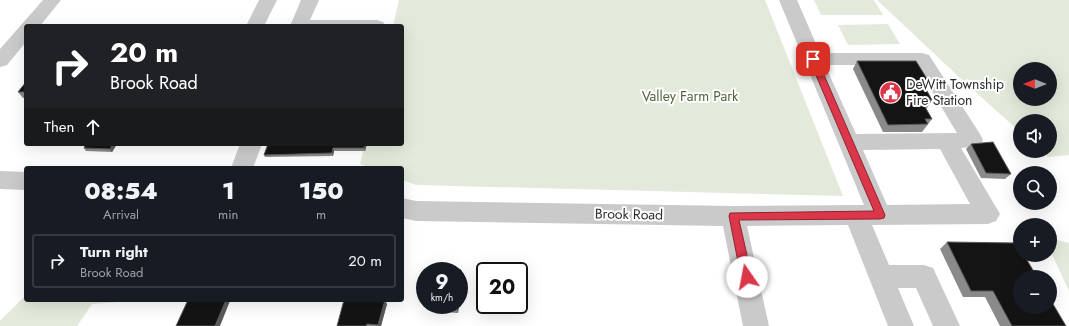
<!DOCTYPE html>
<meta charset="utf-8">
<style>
:root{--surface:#171b24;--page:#242831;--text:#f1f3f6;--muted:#9ea1a6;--line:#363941}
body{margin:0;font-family:Jost,sans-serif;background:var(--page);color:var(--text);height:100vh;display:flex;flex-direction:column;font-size:15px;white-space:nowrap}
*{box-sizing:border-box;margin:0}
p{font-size:13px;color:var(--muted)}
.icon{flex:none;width:22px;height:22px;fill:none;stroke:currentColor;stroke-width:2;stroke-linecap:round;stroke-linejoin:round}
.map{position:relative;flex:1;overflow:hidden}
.side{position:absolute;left:24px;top:166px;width:380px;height:136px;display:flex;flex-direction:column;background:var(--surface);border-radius:4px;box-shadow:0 4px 16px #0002}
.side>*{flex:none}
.banner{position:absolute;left:24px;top:24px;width:380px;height:122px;border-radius:4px;box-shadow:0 4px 16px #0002;background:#202124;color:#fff;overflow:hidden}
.needle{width:26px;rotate:270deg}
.buttons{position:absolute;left:1013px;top:62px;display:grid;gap:8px}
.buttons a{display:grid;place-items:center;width:44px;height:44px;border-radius:50%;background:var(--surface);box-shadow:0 4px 16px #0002;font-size:20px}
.speed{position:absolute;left:416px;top:262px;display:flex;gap:8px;font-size:20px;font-weight:700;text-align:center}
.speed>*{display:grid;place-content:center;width:52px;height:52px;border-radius:50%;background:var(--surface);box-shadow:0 4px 16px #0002;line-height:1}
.speed small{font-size:10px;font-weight:400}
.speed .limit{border:2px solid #111;border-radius:6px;background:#fff;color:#111}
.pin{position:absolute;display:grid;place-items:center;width:34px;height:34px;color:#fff;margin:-17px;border-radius:8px;box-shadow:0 2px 6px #0006}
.me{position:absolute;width:44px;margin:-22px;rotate:348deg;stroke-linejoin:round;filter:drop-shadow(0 0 3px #0008)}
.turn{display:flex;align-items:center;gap:14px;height:84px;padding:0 20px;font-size:18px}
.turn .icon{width:52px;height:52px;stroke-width:2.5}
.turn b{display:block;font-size:28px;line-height:34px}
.then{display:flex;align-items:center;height:38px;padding:0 20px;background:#0003;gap:8px;font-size:15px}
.eta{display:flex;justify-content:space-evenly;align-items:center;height:68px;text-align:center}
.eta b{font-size:24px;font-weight:800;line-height:28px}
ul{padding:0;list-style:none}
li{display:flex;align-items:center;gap:12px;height:54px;margin:0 8px 6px;padding:0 12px;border:2px solid var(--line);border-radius:4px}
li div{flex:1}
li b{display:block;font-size:15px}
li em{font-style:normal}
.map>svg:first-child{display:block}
.green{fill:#e3eadb;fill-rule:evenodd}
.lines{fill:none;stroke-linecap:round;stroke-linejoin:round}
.minor{fill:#cacaca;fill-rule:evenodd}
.wall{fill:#8a8a8a}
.shaded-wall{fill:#5a5a5a}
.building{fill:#141414;stroke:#5a5a5a}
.route{fill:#dc364a;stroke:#8f2330}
.labels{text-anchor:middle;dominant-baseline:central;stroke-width:4;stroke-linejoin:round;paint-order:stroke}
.poi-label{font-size:14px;fill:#2d2d2d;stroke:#fff;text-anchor:start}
.park-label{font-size:14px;fill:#52663c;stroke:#fff}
.street-label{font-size:14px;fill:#2d2d2d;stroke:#fff}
</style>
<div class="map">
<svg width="1069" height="326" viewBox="0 0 1069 326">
<rect width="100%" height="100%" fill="#fff"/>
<!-- green -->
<g class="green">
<path d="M399 0H765L843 196 416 185 402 180V168H371L360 164 365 144H402V26H393Z"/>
<path d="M814 0H874L883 15H821Z"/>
<path d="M877 0H1069V155L1048 157 1041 151H1050V121H1020V132L960 78ZM1020 69H1050V99H1020Z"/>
<path d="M888 24 900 44 848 45 838 25Z"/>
<path d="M1050 238 1069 243V291L1050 250Z"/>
<path d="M26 295V300H144L92 304 77 326H0V321Z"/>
</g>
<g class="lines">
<!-- minor -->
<g class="minor">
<path d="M43 0H61L40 26H26V42L7 65 0 67V49Z"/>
<path d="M259 0H277L264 26H246Z"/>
<path d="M301 0H319L310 20H377L383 22 386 26H290Z"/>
<path d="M779 0H797L820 53H922L929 55 980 134 983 140 980 146 961 148 1000 214 996 221 988 224 872 225 889 265H924L933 268 960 326H933L916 288H898L914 326H888L848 225 747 226 769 326H743L723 226 416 221 402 218V198L416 201 733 206 864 205ZM825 65H916L957 133 856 134ZM940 149 970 204 887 205 863 150Z"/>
<path d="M240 144H262L253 168H231Z"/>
<path d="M0 171 26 172V190L0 189Z"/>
</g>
</g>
<!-- wall -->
<g class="wall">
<path d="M857 61 929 82 925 88 932 100 927 108H926L932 119 922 132H883L853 69Z"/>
<path d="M26 82V98H23L18 92Z"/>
<path d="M37 144H81L80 146H40Z"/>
<path d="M86 144H117L112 152 86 151 84 148Z"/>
<path d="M367 144 365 151H334L333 156 265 157 264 155Z"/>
<path d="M971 144 1011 174 1005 179 981 178 966 149Z"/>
<path d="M947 242 1066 326H1000L985 297H963L940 249Z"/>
<path d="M387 304 381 326H337Z"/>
<path d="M431 305H459L458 313 441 312 439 307H432Z"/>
</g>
<!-- shaded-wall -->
<g class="shaded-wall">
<path d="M113 144H117L112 152 110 149Z"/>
<path d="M365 144H367L365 151 364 148Z"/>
<path d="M333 148 334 151 333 156 332 153Z"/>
<path d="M461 270 462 274 459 301V288Z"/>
<path d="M226 300H230V301L220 326H215Z"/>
<path d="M385 300 387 304 381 326H379L378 325Z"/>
<path d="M457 305H459L458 313 457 308Z"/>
</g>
<!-- building -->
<g class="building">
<path d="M857 61H916L929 82H922L932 100H921L932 119H925L928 124 888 125Z"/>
<path d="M26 82V92H18Z"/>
<path d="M993 142 1011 174 986 173 971 144Z"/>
<path d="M86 144H113L110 149 84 148Z"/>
<path d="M268 144H365L364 148H333L332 153 264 155Z"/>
<path d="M947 242 1017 243 1020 248V255H1024L1037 277H1020V307H1050V299L1066 326H1012L993 291H971Z"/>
<path d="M435 269 461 270 459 288V271H435Z"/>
<path d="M188 300 198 301 199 300H226L215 326H176Z"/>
<path d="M344 300H385L378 325 367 324 366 326H337Z"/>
<path d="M440 305H457V308H439Z"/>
</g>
<!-- route -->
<path class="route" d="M813 56 817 59 885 215 884 218 880 219 739 220 752 277 750 280 747 281 743 280 741 277 729 216 730 213 874 211 809 59Z"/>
<!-- icons -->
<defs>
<symbol id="civic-disc" viewBox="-11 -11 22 22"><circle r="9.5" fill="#dc364a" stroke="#fff"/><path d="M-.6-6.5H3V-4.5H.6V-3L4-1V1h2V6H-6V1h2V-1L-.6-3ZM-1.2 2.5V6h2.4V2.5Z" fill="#fff"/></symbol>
</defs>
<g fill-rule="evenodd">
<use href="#civic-disc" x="878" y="80" width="25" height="25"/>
</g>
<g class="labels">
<!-- poi labels -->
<g class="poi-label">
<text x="906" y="84">DeWitt Township<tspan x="906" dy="16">Fire Station</tspan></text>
</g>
<!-- park labels -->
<g class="park-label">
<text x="690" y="96">Valley Farm Park</text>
</g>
<!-- street labels -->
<g class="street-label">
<text transform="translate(629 214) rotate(1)">Brook Road</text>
</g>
</g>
</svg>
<div class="buttons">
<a><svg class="needle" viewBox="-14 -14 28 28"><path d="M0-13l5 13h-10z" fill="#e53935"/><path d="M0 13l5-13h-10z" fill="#9ea1a6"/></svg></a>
<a><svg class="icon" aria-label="sound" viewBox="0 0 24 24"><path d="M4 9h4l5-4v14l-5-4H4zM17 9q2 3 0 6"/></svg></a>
<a><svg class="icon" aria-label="search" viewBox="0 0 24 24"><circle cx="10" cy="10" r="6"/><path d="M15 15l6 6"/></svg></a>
<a>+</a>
<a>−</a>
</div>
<div class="speed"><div>9<small>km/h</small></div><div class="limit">20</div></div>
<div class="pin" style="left:813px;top:59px;background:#d93025"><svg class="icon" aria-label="arrive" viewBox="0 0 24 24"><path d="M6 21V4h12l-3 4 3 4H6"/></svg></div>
<svg class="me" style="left:747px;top:277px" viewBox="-20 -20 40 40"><circle r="19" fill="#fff"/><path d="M0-13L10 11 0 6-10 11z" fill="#dc364a"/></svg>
<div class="banner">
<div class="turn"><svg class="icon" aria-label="right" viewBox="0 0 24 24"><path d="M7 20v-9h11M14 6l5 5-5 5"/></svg><div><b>20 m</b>Brook Road</div></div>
<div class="then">Then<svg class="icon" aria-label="ahead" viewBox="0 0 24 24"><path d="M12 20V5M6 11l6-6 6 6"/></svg></div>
</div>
<section class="side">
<div class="eta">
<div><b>08:54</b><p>Arrival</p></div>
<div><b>1</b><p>min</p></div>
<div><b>150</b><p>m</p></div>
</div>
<ul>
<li><svg class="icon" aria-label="right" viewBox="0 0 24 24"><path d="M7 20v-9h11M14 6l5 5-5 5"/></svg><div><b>Turn right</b><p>Brook Road</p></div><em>20 m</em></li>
</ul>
</section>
</div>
